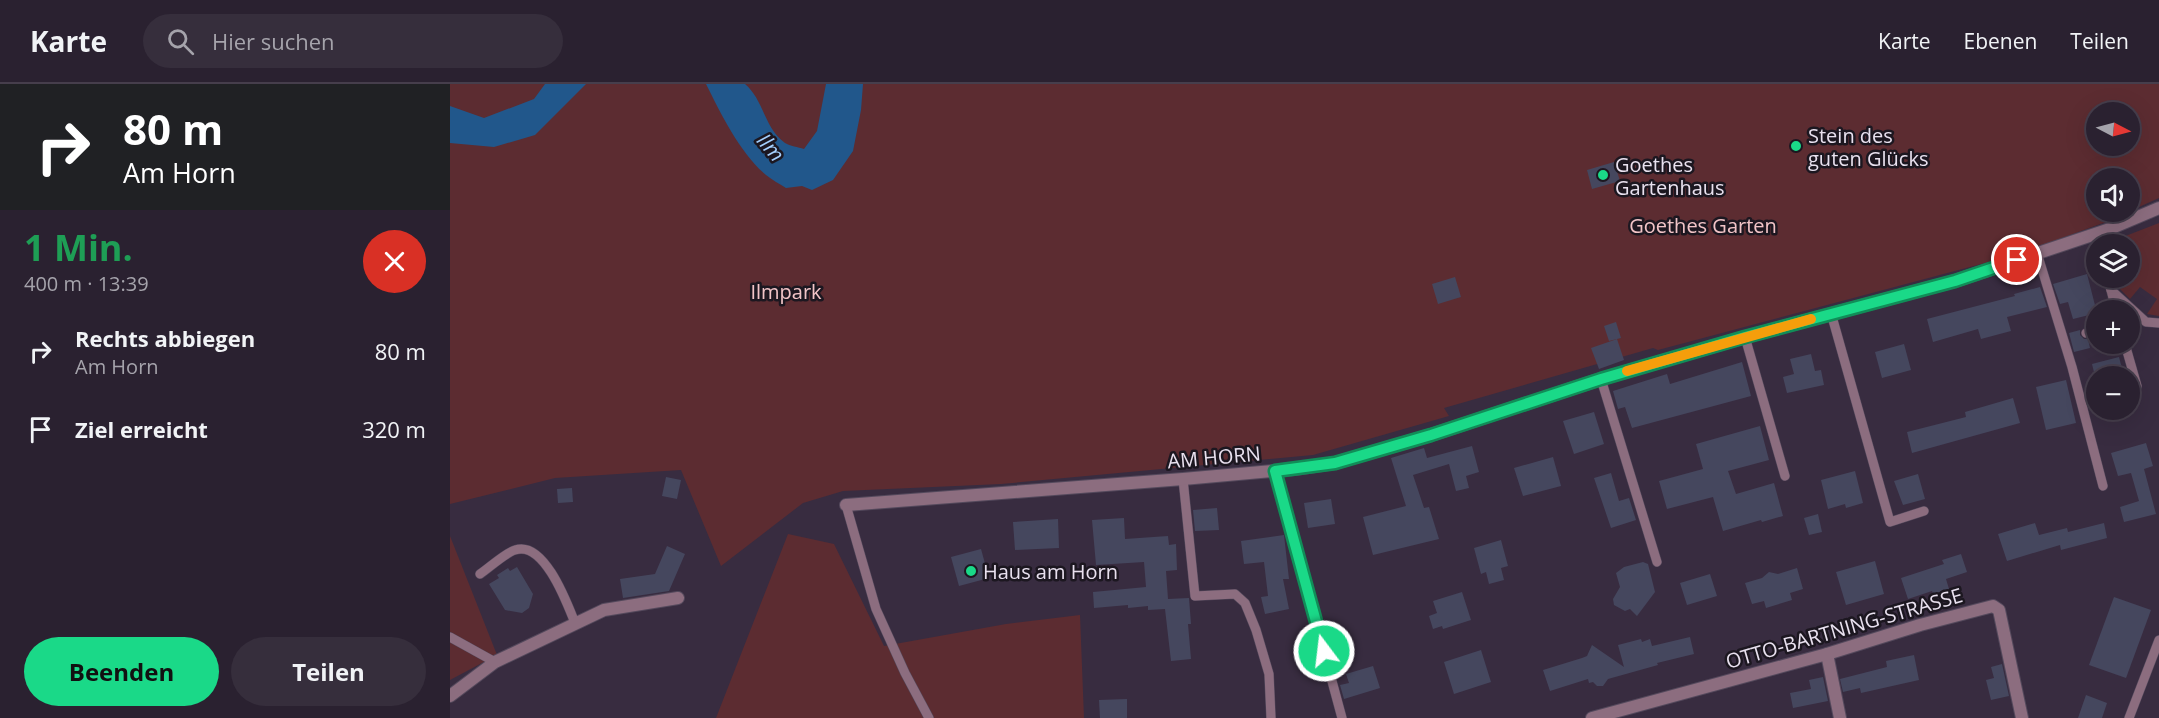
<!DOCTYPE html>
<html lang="de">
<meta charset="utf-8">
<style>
:root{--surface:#2a2130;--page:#362e3c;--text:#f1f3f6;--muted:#a5a3ab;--line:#463e4c;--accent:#1ad988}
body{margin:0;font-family:"Open Sans",sans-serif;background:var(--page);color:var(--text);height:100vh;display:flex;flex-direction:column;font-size:22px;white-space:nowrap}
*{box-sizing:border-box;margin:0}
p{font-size:20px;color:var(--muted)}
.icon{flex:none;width:33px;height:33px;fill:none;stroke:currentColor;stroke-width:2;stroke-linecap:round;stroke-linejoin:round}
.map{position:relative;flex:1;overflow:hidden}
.panel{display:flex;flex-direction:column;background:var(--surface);width:450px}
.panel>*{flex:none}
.banner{background:#202124;color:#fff;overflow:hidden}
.needle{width:39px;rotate:96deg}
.buttons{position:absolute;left:1636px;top:18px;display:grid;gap:12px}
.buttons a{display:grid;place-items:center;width:54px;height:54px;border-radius:50%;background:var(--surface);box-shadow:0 6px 24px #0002,0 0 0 2px var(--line);font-size:30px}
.pin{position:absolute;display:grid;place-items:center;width:51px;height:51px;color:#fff;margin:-26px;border:3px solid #fff;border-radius:50%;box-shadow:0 2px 6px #0007}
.me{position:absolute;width:66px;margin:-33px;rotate:345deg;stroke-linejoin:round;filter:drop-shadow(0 0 4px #0008)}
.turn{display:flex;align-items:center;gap:21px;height:126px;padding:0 24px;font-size:27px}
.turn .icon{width:78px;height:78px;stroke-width:2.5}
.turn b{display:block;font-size:42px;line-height:51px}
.round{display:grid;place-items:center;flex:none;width:63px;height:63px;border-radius:32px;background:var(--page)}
.head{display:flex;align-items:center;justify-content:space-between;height:102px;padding:0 24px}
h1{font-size:36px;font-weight:700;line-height:45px;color:#1e9e55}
.primary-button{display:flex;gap:12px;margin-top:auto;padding:12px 24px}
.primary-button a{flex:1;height:69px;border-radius:36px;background:var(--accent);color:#111;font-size:24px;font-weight:700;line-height:69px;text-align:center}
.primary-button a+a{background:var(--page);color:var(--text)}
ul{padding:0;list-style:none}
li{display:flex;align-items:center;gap:18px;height:78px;padding:0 24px}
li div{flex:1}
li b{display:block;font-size:22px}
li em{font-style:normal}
header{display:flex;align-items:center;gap:36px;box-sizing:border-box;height:84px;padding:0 30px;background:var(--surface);border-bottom:2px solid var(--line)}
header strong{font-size:28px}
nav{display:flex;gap:33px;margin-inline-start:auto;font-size:21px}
.search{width:420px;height:54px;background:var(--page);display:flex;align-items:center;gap:15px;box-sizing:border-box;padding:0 21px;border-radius:33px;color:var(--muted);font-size:22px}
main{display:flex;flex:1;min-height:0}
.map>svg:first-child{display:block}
.green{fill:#5c2c31;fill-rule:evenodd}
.water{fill:#21578b}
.building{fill:#45475e}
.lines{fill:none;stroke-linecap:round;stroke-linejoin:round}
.lane-casing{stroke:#54495c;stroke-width:10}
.street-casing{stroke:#54495c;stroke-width:14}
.lane{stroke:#8c6d7f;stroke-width:9}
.street{stroke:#8c6d7f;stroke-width:12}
.route-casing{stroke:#118d58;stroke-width:15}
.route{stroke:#1ad988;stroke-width:10}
.slow{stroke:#f59e0b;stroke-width:10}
.poi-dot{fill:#1ad988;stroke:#1c1720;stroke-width:2}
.labels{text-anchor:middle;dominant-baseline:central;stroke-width:5;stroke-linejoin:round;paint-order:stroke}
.poi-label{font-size:20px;fill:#e9e1ef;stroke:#1c1720;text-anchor:start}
.park-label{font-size:20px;fill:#f2c4c7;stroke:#1c1720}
.street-label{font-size:20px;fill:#e9e1ef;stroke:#1c1720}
.water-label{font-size:21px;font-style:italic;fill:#a5d0fe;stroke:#1c1720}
</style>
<header>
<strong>Karte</strong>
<div class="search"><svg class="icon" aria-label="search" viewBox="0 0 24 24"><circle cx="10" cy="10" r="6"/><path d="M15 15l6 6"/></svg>Hier suchen</div>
<nav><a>Karte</a><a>Ebenen</a><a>Teilen</a></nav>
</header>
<main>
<section class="panel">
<div class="banner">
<div class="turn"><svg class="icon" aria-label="right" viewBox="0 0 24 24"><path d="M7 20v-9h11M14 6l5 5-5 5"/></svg><div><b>80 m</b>Am Horn</div></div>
</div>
<div class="head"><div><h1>1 Min.</h1><p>400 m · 13:39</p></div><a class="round" style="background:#d93025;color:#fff"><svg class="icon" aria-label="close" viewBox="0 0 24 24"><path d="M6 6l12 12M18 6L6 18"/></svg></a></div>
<ul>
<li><svg class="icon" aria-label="right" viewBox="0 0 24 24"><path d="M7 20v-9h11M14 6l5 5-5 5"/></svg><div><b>Rechts abbiegen</b><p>Am Horn</p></div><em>80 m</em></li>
<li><svg class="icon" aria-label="arrive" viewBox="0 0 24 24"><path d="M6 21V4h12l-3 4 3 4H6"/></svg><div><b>Ziel erreicht</b></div><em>320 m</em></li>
</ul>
<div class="primary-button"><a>Beenden</a><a>Teilen</a></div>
</section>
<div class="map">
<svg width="1709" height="634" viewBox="0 0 1709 634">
<rect width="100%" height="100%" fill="#382c40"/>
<!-- green -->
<g class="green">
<path d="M0 0H1709V114L1680 127V94H1647V128H1679L1656 138 1565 171 1208 266 1203 264 994 324 999 332 863 371 551 400 393 407 353 419 271 482 231 386 105 394 0 420ZM1647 28H1680V62H1647Z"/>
<path d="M1709 139V232L1697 230 1707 215 1690 203 1680 215 1665 200 1664 194H1680V160H1661L1660 158Z"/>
<path d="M338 450 384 460 434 562 556 540 630 531 634 634H266Z"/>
<path d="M0 452 47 571 0 596Z"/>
</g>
<!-- water -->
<g class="water">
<path d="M95 0H136L85 51 44 63 0 59V22L34 34 84 15Z"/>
<path d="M256 0H295C314 16 314 44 335 59 340 62 348 63 354 65L367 47 376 0H413L411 26 403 67 383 96 362 106 352 102 336 104C330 100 322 96 316 91 290 69 271 30 256 0Z"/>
</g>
<!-- building -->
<g class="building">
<path d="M1164 78 1170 97 1142 105 1137 86Z"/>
<path d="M1637 190 1647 229 1623 235 1618 218 1610 220 1603 200Z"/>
<path d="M1005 193 1011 213 988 220 982 200Z"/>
<path d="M1590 203 1597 223 1557 233 1561 247 1531 255 1528 245 1483 258 1477 235 1565 212 1564 210Z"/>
<path d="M1166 238 1171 254 1159 257 1154 242Z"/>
<path d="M1630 246V251L1634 255H1638L1640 264 1624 268 1619 249Z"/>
<path d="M1167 255 1174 276 1149 285 1141 264Z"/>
<path d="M1454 260 1461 286 1432 294 1425 268Z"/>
<path d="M1361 270 1365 287 1371 286 1374 301 1337 309 1333 293 1344 290 1340 275Z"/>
<path d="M1669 273 1674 292H1645L1642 280Z"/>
<path d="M1292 278 1301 312 1182 344 1175 323 1168 325 1163 307 1217 290 1220 300Z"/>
<path d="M1616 296 1626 339 1596 346 1586 303Z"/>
<path d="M1563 314 1570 339 1462 369 1457 348 1516 333 1515 328Z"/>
<path d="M1144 328 1154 360 1124 370 1113 337Z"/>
<path d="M1310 342 1319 376 1278 387 1286 410 1324 399 1333 432 1312 438 1311 436 1273 447 1263 413 1217 425 1209 397 1253 385 1246 360Z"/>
<path d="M1696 359 1703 382 1694 385 1706 430 1674 438 1670 423 1689 417 1681 389 1668 392 1661 369Z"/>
<path d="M1022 362 1029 388 1016 392 1019 404 1006 407 999 380 963 391 974 424 979 423 989 455 923 471 913 433 956 422 941 374 974 364 977 374Z"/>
<path d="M1103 373 1111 402 1073 412 1064 384Z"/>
<path d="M1405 387 1413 419 1396 424 1395 420 1378 425 1371 396Z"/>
<path d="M1161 389 1169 417 1179 414 1186 436 1161 444 1144 394Z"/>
<path d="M1468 390 1475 415 1453 421 1444 397Z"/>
<path d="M216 393 231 396 227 415 212 412Z"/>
<path d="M122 404 123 418 108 419 107 405Z"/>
<path d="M881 415 885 440 858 444 854 419Z"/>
<path d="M767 424 769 446 745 447 743 426Z"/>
<path d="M1368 430 1372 448 1359 451 1354 434Z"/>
<path d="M674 434 675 455 718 452 719 461 726 460 727 486 716 487 718 515 739 514 741 540H738L741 575 721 577 715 525 698 526V522L678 524V521L644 524 643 508 696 503 694 478 646 481 642 436Z"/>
<path d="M608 435 609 464 565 466 563 438Z"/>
<path d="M1585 439 1589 451 1617 444 1618 448 1654 439 1657 454 1611 466 1610 461 1557 477 1548 450Z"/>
<path d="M834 451 839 495H833L839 525 815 530 811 513 818 512 814 478 794 480 791 457Z"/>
<path d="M1051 456 1058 482 1051 484 1054 496 1039 500 1036 488 1031 490 1024 464Z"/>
<path d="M217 462 235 470 219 507 173 514 170 495 205 490Z"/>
<path d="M531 465 539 494 509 502 501 473Z"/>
<path d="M1511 470 1517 488 1496 495 1499 505 1483 510 1482 507 1458 515 1451 494 1494 480 1492 476Z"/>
<path d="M1425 477 1434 510 1396 521 1386 488Z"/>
<path d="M1193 478 1198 480 1205 508 1187 532 1180 525 1175 527 1164 521 1163 515 1170 503 1166 489 1174 483Z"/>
<path d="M67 483 83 510 79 524 72 529 55 526 39 500 49 494 47 491 58 484 60 487Z"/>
<path d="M1347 484 1353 505 1340 509 1342 516 1316 524 1314 517 1302 520 1295 499 1312 494 1319 488 1328 490Z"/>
<path d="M1260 490 1267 512 1237 521 1230 499Z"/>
<path d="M1012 508 1021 536 993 545 992 542 983 545 979 532 987 529 983 517Z"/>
<path d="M1664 513 1701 526 1676 594 1639 581Z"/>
<path d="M1240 553 1244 570 1207 579 1208 581 1158 595 1153 602H1147L1143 598 1139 599 1138 595 1100 607 1093 586 1132 574 1137 572 1142 561 1174 583 1168 561 1191 555 1192 558 1200 555 1202 562Z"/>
<path d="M1031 566 1041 598 1004 610 994 578Z"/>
<path d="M1464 571 1469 596 1411 609 1410 604 1393 608 1390 595 1437 583 1436 577Z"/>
<path d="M1552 580 1559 612 1541 616 1536 596 1544 594 1541 583Z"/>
<path d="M923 582 930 604 894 615 890 601 899 599 896 590Z"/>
<path d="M1373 593 1378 617 1343 624 1340 609 1361 605 1359 596Z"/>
<path d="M1636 611 1657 619 1652 634H1628Z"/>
<path d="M677 615V634H650L649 616Z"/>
</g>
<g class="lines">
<defs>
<g id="lane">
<path d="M1657 160V146"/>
<path d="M1587 169 1622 283 1653 402"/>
<path d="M1658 194 1666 226"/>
<path d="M1661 206 1696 238 1709 239"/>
<path d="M1381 229 1440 438 1474 427"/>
<path d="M1636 249 1647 246"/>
<path d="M1295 253 1335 392"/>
<path d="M1675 260 1687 302 1683 314 1680 315"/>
<path d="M1151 295 1207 478"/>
<path d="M825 387 892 634"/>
<path d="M733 395 745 512 785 510 795 519 806 546 819 590 821 634"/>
<path d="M396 421 426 525 455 589 479 634"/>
<path d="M30 490C39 484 55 469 65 466 94 456 117 519 125 539"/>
<path d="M0 553 45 578"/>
<path d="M1679 634 1709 556"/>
</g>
<g id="street">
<path d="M396 421 733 395 845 385 885 379 981 351 1151 295 1295 253 1505 197 1657 146 1709 124"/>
<path d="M1377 570 1390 634"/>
<path d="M0 612 45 578 154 526 228 514"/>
<path d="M1142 634 1377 570 1470 541 1543 522 1549 526 1572 634"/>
</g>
</defs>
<!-- lane casing -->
<use href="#lane" class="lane-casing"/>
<!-- street casing -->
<use href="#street" class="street-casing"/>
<!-- lane -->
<use href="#lane" class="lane"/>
<!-- street -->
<use href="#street" class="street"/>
</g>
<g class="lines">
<defs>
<path id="route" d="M874 567 825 387 885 379 981 351 1151 295 1295 253 1505 197 1567 176"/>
</defs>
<!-- route casing -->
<use href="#route" class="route-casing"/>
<!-- route -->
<use href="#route" class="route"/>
<!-- slow -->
<path class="slow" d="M1177 287 1361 235"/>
</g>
<!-- markers -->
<g class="poi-dot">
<circle cx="1346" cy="62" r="6"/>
<circle cx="1153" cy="91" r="6"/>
<circle cx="521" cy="487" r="6"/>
</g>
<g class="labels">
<!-- poi labels -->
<g class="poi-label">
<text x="1358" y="51">Stein des<tspan x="1358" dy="23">guten Glücks</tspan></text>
<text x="1165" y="80">Goethes<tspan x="1165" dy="23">Gartenhaus</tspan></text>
<text x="533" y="487">Haus am Horn</text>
</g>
<!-- park labels -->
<g class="park-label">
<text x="1253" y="141">Goethes Garten</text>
<text x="336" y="207">Ilmpark</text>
</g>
<!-- street labels -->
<g class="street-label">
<text transform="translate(764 373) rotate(-5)">AM HORN</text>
<text transform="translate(1394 544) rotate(-16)">OTTO-BARTNING-STRASSE</text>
</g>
<!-- water labels -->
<g class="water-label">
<text transform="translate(321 63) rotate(50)">Ilm</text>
</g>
</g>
</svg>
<div class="buttons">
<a><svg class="needle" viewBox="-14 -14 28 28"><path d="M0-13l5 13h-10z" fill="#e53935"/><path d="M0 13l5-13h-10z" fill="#a5a3ab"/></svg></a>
<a><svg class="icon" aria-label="sound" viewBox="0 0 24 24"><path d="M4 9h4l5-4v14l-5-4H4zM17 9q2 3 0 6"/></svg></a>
<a><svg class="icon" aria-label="layers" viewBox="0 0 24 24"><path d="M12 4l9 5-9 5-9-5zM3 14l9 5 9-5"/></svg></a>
<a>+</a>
<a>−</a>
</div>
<div class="pin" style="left:1567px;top:176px;background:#d93025"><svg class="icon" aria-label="arrive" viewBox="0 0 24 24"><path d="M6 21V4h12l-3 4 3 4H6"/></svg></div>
<svg class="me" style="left:874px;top:567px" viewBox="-20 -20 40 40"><circle r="17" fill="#1ad988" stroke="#fff" stroke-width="3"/><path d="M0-11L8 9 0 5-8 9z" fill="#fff"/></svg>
</div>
</main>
